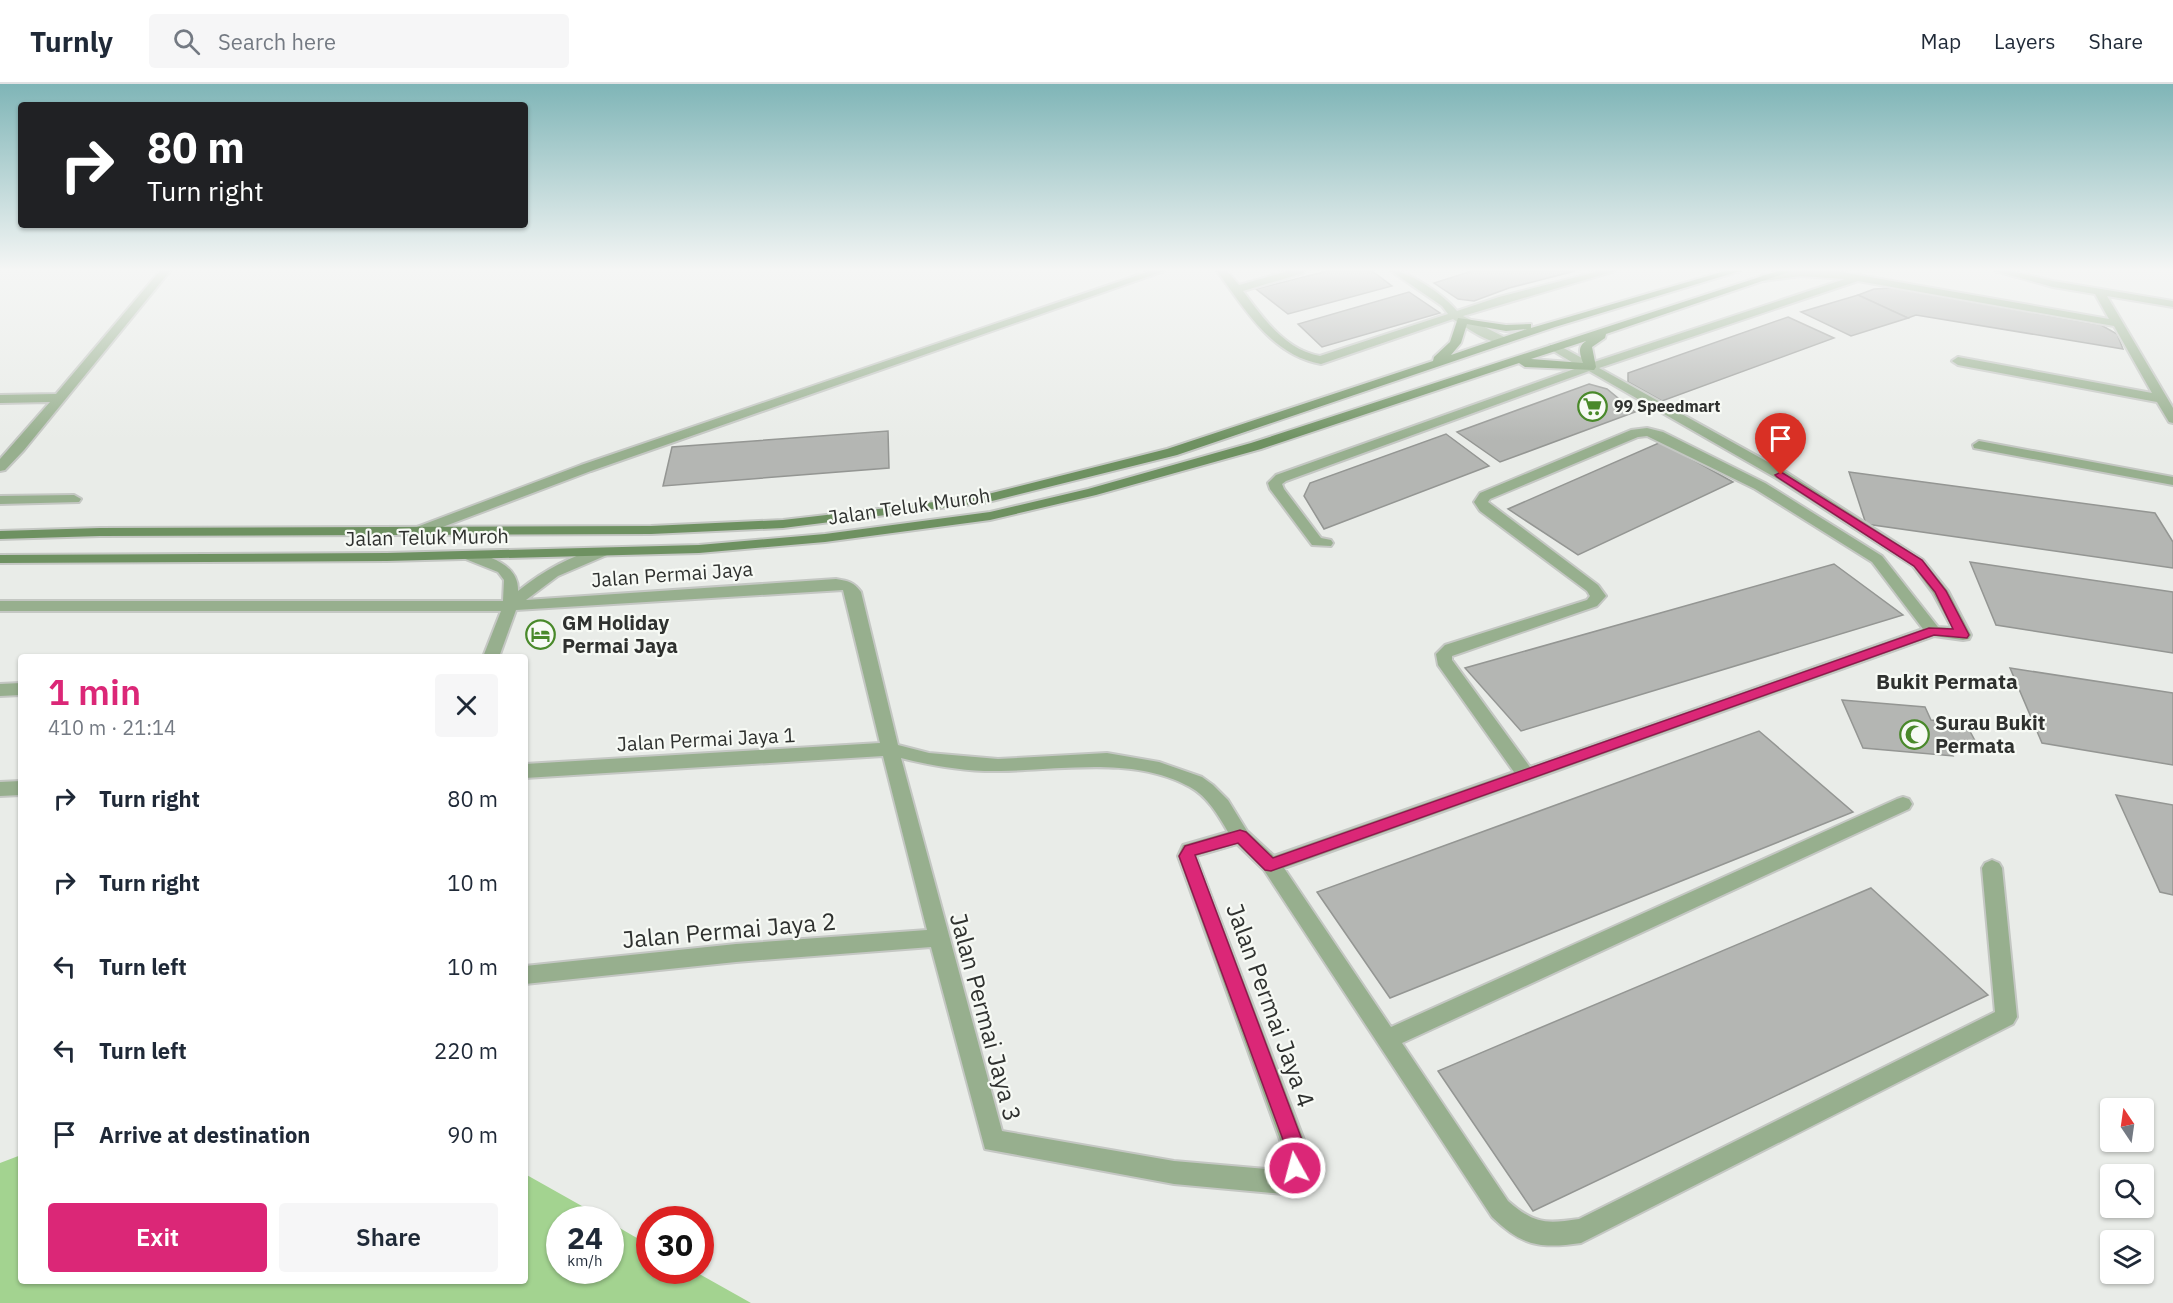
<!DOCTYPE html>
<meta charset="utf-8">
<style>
:root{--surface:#fff;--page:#f6f6f7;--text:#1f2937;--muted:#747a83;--line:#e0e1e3;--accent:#db2777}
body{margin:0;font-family:"IBM Plex Sans",sans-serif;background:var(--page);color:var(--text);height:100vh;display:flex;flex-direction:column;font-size:22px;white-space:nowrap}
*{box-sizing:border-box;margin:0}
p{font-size:20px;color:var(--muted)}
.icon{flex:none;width:33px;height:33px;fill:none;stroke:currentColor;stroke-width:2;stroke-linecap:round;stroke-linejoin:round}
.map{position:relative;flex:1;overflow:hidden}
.details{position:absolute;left:18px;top:570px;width:510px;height:630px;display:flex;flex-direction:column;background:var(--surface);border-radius:6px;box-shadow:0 2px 4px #0004}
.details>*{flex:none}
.guide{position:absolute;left:18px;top:18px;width:510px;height:126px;border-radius:6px;box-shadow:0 2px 4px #0004;background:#202124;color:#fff;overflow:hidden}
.needle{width:39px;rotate:347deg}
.fabs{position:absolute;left:2100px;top:1014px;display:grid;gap:12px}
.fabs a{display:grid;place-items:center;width:54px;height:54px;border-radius:6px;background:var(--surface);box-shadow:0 2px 4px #0004;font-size:30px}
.speed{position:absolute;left:546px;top:1122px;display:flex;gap:12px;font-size:30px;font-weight:700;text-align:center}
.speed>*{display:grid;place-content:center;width:78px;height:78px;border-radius:50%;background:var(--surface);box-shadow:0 2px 4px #0004;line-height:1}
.speed small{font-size:15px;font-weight:400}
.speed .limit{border:9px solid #d22;background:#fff;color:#111}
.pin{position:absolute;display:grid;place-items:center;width:51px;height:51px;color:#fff;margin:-62px -26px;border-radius:50% 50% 50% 0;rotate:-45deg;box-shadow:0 0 6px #0007}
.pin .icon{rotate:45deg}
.me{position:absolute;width:66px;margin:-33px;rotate:353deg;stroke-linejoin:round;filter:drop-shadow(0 0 4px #0008)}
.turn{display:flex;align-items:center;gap:21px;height:126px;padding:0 30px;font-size:27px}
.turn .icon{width:78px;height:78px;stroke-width:2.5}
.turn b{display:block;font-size:42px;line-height:51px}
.round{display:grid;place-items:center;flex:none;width:63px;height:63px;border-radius:6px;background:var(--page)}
.head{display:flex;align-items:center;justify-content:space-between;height:102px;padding:0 30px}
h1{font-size:36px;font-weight:600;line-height:45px;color:var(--accent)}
.cta{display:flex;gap:12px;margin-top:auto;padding:12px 30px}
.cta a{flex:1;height:69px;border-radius:6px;background:var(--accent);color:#fff;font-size:24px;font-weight:600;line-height:69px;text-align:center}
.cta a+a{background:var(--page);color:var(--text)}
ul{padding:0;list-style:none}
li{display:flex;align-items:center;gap:18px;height:84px;padding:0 30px}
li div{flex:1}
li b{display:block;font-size:22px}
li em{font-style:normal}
header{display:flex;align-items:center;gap:36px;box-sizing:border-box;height:84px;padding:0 30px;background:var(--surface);border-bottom:2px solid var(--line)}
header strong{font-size:28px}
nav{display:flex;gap:33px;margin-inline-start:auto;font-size:21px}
.search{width:420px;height:54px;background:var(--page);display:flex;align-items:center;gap:15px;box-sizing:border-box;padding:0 21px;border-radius:6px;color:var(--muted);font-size:22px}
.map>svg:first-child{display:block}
.green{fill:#a3d390}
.building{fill:#b4b6b3;stroke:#949693;stroke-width:1.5}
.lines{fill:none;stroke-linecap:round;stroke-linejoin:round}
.minor-casing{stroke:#c4c7c3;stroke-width:4}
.secondary-casing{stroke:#c4c7c3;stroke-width:4}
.minor{fill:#97af8e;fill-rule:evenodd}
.secondary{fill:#6e9161;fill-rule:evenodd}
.route{fill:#db2777;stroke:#8e194d;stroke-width:1.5}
.labels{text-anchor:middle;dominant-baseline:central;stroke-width:4.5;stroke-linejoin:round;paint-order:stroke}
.far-poi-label{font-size:16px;font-weight:bold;fill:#2f312f;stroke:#f7faf5;text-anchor:start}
.street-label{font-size:20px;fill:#2f312f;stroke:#f7faf5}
.poi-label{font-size:20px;font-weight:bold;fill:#2f312f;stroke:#f7faf5;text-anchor:start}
.neighbourhood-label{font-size:21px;font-weight:bold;fill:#2f312f;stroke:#f7faf5}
.near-street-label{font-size:24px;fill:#2f312f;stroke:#f7faf5}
</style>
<header>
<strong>Turnly</strong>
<div class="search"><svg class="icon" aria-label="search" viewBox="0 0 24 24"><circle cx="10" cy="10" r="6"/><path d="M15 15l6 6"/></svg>Search here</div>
<nav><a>Map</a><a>Layers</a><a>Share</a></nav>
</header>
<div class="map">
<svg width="2173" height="1219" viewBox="0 0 2173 1219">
<rect width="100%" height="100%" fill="#e9ece8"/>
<!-- green -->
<path class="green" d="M21 1071V1197H525V1090L605 1135 560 1136V1186H610L611 1139 649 1161 650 1186 694 1187 751 1219H0V1079Z"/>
<!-- building -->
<g class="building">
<path d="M1327 187H1372L1392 202 1288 230 1256 205Z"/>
<path d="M1472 187H1575L1509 204 1474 217 1458 215 1434 199Z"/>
<path d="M1893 204 2101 241 2117 250 2123 265 1916 231 1908 234 1858 211 1874 205Z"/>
<path d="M1409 208 1440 229 1322 263 1298 240Z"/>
<path d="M1858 211 1908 234 1851 252 1801 228Z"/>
<path d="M1788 233 1834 254 1662 317 1628 298V289Z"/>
<path d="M1589 300 1607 305 1635 328 1500 378 1457 348Z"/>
<path d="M888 347 889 384 663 402 672 363Z"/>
<path d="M1446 350 1489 382 1324 445 1304 412 1310 399Z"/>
<path d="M1661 358 1733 398 1578 471 1508 425Z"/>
<path d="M1849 388 2155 429 2173 458V484L1866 440Z"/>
<path d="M1970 478 2173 508V569L1996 541Z"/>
<path d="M1834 480 1903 531 1521 647 1465 584Z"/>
<path d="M2010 584 2173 609V681L2042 659Z"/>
<path d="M1842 616 1925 623 1931 636 1966 640 1979 664 1947 661 1953 672 1863 664Z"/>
<path d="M1759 647 1853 728 1390 914 1317 808Z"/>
<path d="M2116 711 2173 721V811L2160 808Z"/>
<path d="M1871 804 1988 911 1533 1127 1438 987Z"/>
</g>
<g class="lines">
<defs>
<g id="minor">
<path d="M160 187H170L24 366 5 386 0 387V375L50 318 0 319V311L56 310Z"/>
<path d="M1150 187H1164L591 387 424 450 419 451 412 447 414 444 581 381Z"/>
<path d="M1217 187H1227L1239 201 1289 187H1304L1303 189 1243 207C1263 234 1285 266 1320 272L1448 230 1442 222 1391 187C1410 187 1445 212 1457 227L1499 213 1600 187H1615L1463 232 1508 255V259C1491 262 1467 244 1453 235L1321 280C1271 271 1245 225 1217 187Z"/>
<path d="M1796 187H1835L2109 235 2095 210 2053 203 1995 187H2011L2053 197 2173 217V223L2107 212 2173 324V339L2169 338 2157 318 1958 281 1952 277 1958 273 2152 309 2114 242 1858 197 1599 284 1786 388 1923 476 1948 507 1971 551 1969 555 1963 556 1934 552 1284 784 1391 943 1897 715 1903 713 1909 715 1912 720 1909 725 1402 959 1508 1117C1534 1140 1546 1140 1579 1135L1995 928 1982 784 1985 779 1992 776 1999 779 2002 784 2017 933 2013 940 1581 1159C1540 1165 1522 1162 1492 1133L1264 786 1237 760 1196 772 1307 1064C1307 1084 1304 1101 1284 1110L1174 1100 985 1065 931 863 736 878 525 900V882L736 860 927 846 883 672 525 694V680L880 659 843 506 516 526 499 573H483L501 527H0V517H503L504 496 498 488 463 474 461 471 463 468 468 467C490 472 519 481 518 507 543 487 571 471 602 464L609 468 607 471 558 492 526 516 836 495C848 497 854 498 861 508L898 661 929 669 998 675 1107 669 1159 678 1202 693 1213 701 1228 716 1247 747 1274 772 1514 688 1438 581 1436 570 1445 561 1587 516 1590 512 1587 507 1480 427 1474 418 1480 409 1631 346 1647 344 1663 348 1765 399 1882 472 1938 543 1952 544 1933 509 1913 482 1776 394 1589 287 1286 397 1282 400 1284 405 1321 454 1331 456 1333 459 1331 462 1312 461 1270 405 1268 399 1276 391 1580 283 1550 265V261H1558L1591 279 1845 195 1801 192 1763 197 1758 194 1763 191ZM1647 352 1755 405 1872 478 1923 545 1530 683 1452 576V572L1597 522 1606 512 1598 501 1488 418 1490 415 1638 353ZM901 674C933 682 968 688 1001 687 1062 686 1134 672 1190 703 1208 713 1218 731 1228 748L1183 761 1178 772 1283 1064V1080L1279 1086 1174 1077 1002 1047Z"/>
<path d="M1979 357 2173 393V401L1974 364 1973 361Z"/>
<path d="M74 411 81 415 79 418 0 420V412Z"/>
<path d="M21 599V611L0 612V600Z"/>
<path d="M21 697V711L0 712V698Z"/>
</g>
<g id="secondary">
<path d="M1725 187H1740L1555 243 1177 371 988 418 783 444 651 450 100 452 0 455V447L100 444 651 442 783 436 913 421 988 410 1167 365 1433 277 1434 273 1450 258 1458 234 1506 241 1531 240V244ZM1467 240 1506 247 1527 245 1451 271 1461 259Z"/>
<path d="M1778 187H1792L1606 250 1605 254 1592 263 1596 283 1594 286 1525 283 1519 279 1261 365 1096 411 990 436 825 458 699 469 387 477 0 479V471L387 469 699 461 825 450 990 428 1088 405 1251 359ZM1586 257C1577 263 1580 270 1583 279L1531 275Z"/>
</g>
</defs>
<!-- minor casing -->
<use href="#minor" class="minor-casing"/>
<!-- secondary casing -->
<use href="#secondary" class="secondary-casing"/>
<!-- minor -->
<use href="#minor" class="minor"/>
<!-- secondary -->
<use href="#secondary" class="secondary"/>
</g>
<!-- sky -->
<linearGradient id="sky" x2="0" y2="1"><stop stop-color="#7fb5b7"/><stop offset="0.52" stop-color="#f5f6f5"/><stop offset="1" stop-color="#f5f6f5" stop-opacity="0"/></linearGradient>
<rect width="2173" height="357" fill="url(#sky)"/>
<!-- route -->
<path class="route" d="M1781 388 1922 476 1946 507 1969 551 1967 554 1934 551 1271 787 1265 786 1238 759 1195 771 1305 1064V1084L1302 1090 1295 1093 1289 1090 1286 1084V1064L1179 772 1185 762 1240 746 1246 748 1273 774 1929 544 1953 545 1935 508 1914 482 1777 393 1775 391Z"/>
<!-- icons -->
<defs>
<symbol id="supermarket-ring" viewBox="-11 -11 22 22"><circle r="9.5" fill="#f7faf5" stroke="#49892a" stroke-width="1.5"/><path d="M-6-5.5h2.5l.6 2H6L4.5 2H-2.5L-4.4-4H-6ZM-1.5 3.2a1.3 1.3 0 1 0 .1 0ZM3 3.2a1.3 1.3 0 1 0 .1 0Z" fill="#49892a"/></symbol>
<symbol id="hotel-ring" viewBox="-11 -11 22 22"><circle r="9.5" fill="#f7faf5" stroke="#49892a" stroke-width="1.5"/><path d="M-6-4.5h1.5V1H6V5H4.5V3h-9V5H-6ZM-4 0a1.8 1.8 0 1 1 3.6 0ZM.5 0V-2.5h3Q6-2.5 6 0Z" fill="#49892a"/></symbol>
<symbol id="mosque-ring" viewBox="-11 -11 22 22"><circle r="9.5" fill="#f7faf5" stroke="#49892a" stroke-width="1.5"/><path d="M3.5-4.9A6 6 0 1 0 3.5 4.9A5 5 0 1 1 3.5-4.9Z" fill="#49892a"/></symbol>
</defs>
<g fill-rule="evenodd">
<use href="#supermarket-ring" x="1576" y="306" width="33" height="33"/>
<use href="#hotel-ring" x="524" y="534" width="33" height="33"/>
<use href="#mosque-ring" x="1898" y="634" width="33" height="33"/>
</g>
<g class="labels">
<!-- far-poi labels -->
<g class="far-poi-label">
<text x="1614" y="322">99 Speedmart</text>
</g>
<!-- street labels -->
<g class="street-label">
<text transform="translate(909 422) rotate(-8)">Jalan Teluk Muroh</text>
<text transform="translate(427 453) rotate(-1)">Jalan Teluk Muroh</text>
<text transform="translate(672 490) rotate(-4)">Jalan Permai Jaya</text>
<text transform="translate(706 655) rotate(-3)">Jalan Permai Jaya 1</text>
</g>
<!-- poi labels -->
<g class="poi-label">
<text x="562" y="538">GM Holiday<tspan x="562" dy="23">Permai Jaya</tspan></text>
<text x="1935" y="638">Surau Bukit<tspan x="1935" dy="23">Permata</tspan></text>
</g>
<!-- neighbourhood labels -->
<g class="neighbourhood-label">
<text x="1947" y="597">Bukit Permata</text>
</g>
<!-- near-street labels -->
<g class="near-street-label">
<text transform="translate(729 846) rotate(-5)">Jalan Permai Jaya 2</text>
<text transform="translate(1271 921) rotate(70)">Jalan Permai Jaya 4</text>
<text transform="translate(986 933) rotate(75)">Jalan Permai Jaya 3</text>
</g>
</g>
</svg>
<div class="fabs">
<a><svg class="needle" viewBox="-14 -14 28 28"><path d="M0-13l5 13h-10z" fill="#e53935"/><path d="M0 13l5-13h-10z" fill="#747a83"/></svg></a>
<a><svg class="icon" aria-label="search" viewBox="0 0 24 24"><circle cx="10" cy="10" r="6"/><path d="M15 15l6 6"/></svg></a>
<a><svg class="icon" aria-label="layers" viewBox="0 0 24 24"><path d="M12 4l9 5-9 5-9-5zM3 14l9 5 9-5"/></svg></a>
</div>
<div class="speed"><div>24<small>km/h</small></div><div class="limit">30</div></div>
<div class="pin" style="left:1781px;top:391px;background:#d93025"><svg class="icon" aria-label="arrive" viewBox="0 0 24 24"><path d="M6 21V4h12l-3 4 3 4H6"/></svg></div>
<svg class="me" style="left:1295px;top:1084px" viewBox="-20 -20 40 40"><circle r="17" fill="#db2777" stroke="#fff" stroke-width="3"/><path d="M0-11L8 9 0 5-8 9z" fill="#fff"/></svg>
<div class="guide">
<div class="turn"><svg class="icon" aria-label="right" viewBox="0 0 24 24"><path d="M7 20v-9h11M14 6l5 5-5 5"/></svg><div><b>80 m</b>Turn right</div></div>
</div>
<section class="details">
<div class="head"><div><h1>1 min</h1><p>410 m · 21:14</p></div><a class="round"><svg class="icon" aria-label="close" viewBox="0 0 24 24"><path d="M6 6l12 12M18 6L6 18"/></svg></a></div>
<ul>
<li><svg class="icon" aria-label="right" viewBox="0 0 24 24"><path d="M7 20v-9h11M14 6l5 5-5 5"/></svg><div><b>Turn right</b></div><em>80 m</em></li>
<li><svg class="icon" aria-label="right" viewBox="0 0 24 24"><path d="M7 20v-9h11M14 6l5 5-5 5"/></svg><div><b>Turn right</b></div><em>10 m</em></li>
<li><svg class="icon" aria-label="left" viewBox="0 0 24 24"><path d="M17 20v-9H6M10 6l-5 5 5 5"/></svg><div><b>Turn left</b></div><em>10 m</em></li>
<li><svg class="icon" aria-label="left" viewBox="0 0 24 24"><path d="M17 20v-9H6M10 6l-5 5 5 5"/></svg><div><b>Turn left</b></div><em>220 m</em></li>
<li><svg class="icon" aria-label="arrive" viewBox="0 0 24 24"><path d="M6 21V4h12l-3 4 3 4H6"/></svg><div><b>Arrive at destination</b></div><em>90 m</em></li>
</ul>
<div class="cta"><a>Exit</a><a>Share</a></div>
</section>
</div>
